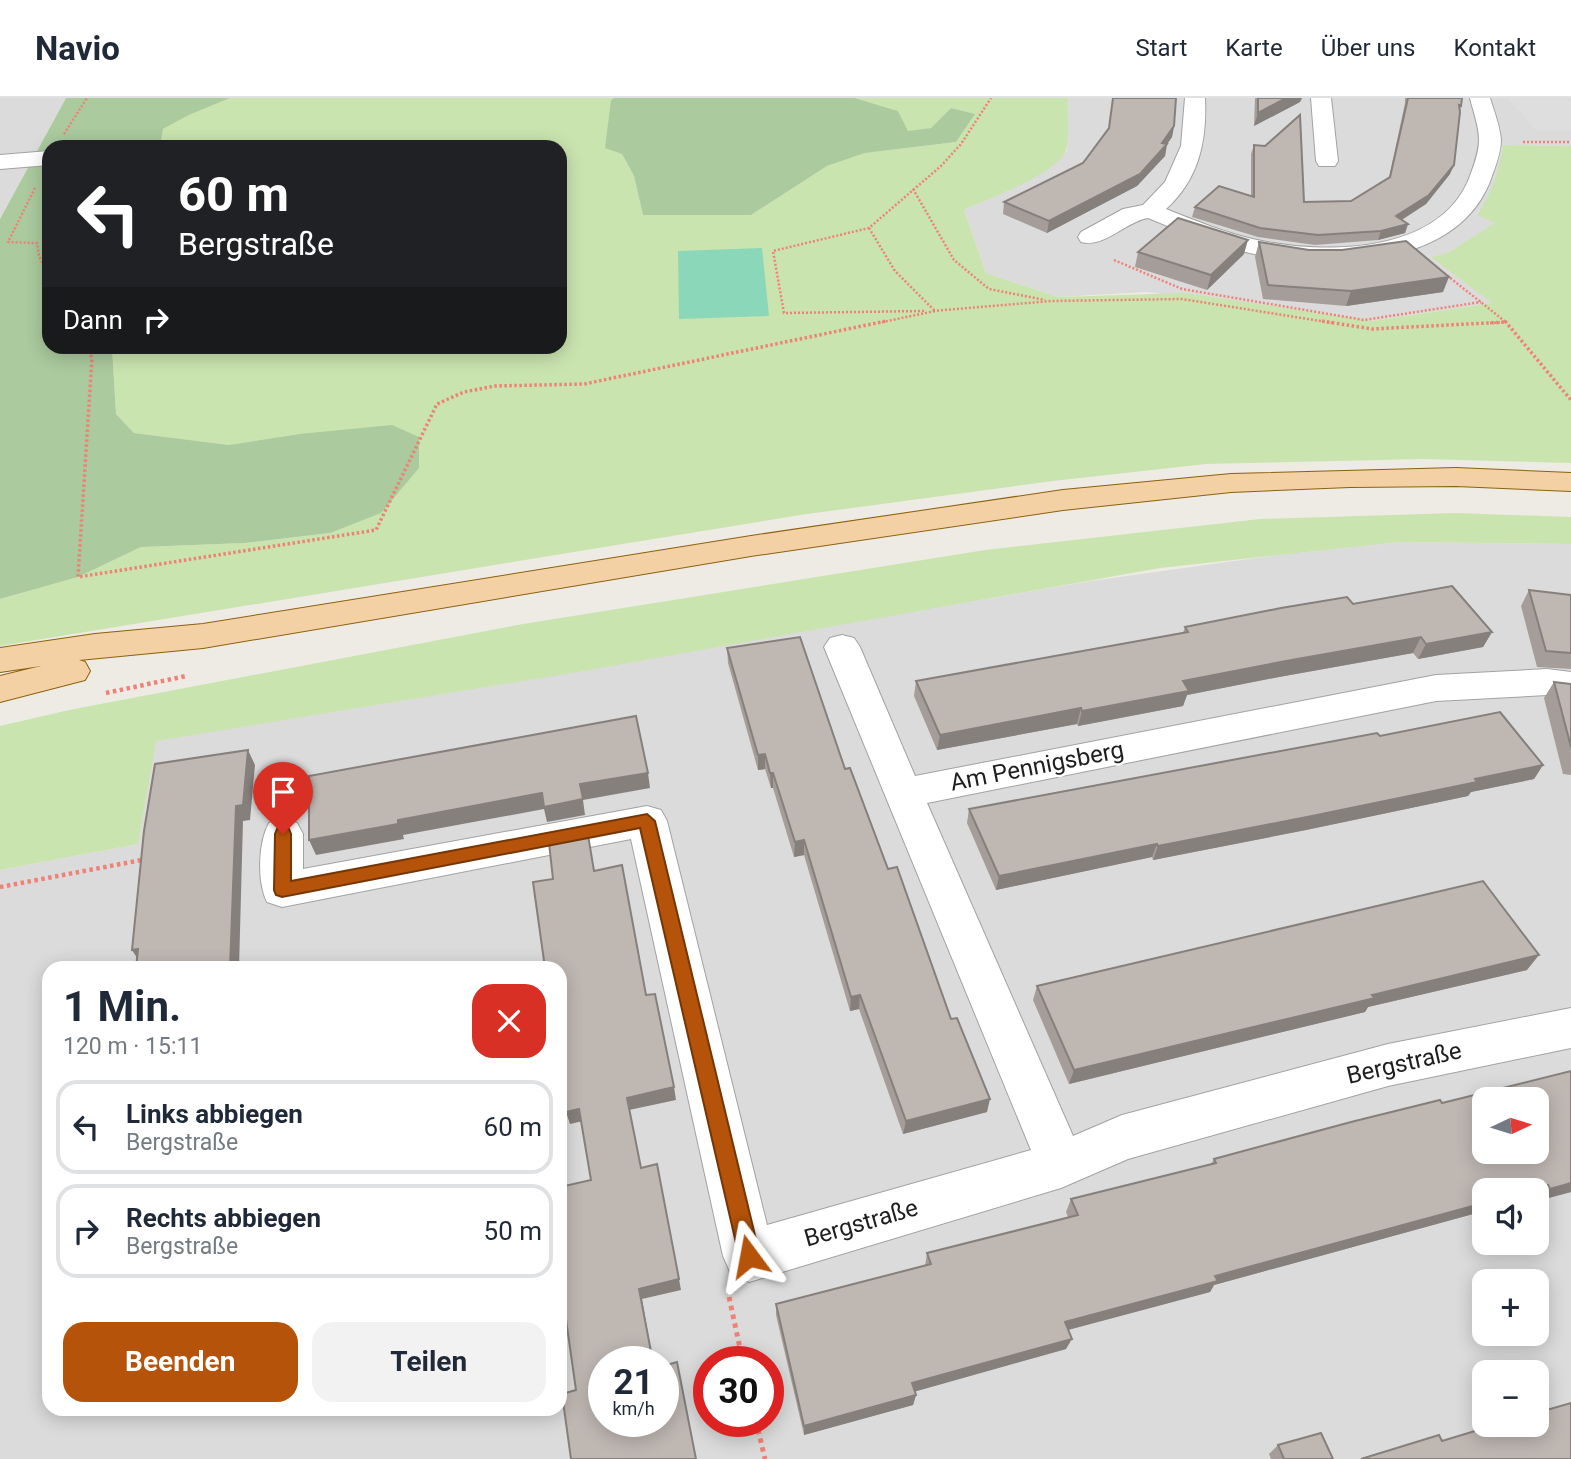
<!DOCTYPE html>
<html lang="de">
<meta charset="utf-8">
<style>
:root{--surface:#fff;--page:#f2f2f3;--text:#1f2937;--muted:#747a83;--line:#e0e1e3;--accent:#b45309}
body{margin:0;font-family:Roboto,sans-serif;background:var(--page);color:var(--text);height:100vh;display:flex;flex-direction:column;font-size:26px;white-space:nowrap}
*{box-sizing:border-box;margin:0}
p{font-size:23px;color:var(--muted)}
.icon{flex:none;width:38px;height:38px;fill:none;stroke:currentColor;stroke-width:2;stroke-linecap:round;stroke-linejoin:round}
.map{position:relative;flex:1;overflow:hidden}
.drawer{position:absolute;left:42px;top:863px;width:525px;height:455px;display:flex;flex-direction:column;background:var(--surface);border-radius:21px;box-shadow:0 4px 18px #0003}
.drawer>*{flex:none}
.hud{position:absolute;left:42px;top:42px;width:525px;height:214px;border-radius:21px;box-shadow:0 4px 18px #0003;background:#202124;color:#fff;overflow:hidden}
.needle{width:46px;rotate:86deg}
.controls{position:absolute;left:1472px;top:989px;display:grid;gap:14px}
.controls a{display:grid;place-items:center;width:77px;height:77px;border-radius:14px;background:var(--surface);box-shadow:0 4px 18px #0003;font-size:35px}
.speed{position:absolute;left:588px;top:1248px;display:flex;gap:14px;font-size:35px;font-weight:700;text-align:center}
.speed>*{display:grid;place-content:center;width:91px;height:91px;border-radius:50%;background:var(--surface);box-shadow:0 4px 18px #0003;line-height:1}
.speed small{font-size:18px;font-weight:400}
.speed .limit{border:10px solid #d22;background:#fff;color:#111}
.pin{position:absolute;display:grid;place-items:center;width:60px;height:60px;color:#fff;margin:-72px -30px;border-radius:50% 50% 50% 0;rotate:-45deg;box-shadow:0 0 7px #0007}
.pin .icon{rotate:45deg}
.me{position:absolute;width:77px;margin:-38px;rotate:347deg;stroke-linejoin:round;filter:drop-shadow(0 0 5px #0008)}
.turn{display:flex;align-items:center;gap:24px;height:147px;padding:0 21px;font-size:32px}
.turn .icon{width:91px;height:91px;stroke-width:2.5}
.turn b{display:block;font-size:49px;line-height:60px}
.then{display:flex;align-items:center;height:66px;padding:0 21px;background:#0003;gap:14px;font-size:26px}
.round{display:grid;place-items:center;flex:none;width:74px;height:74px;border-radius:21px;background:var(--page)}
.headline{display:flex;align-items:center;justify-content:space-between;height:119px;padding:0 21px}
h1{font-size:42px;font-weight:700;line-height:52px}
.primary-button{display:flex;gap:14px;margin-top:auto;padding:14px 21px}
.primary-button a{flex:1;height:80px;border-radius:21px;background:var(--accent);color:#fff;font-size:28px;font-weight:700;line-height:80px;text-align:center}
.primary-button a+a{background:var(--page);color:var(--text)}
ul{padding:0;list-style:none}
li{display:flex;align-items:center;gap:21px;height:94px;margin:0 14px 10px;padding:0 7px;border:4px solid var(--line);border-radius:21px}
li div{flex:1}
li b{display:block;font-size:26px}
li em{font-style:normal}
header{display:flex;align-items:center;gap:42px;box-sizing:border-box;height:98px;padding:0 35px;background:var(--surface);border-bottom:2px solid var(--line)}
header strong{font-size:33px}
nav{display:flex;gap:38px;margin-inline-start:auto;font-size:24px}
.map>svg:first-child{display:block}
.residential{fill:#dcdbdb;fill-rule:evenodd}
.grass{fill:#cae4af}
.forest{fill:#abca9e}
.pitch{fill:#8ad7b9}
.parking{fill:#dedede}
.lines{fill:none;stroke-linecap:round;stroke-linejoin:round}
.minor-casing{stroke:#a2a2a2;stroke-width:2}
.major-casing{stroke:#8c610c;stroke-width:2}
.path-far3{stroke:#ee8277;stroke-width:2.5;stroke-dasharray:2 2;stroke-linecap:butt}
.path-far2{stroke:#ee8277;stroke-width:3.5;stroke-dasharray:2.5 2.5;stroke-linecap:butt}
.path-far1{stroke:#ee8277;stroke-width:4.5;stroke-dasharray:3.5 3.5;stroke-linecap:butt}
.path{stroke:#ee8277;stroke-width:5;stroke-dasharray:4.5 4.5;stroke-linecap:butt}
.minor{fill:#fff;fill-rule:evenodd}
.major{fill:#f4d1a5;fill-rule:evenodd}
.wall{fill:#a49d99}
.shaded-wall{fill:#86807d}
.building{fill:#bfb7b2;stroke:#86807d;stroke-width:2;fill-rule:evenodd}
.route{fill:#b45309;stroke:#753606;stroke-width:2}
.labels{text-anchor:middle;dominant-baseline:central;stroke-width:5;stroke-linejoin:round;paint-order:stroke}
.street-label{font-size:24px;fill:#1e1e1e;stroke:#fff}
</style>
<header>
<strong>Navio</strong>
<nav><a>Start</a><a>Karte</a><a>Über uns</a><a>Kontakt</a></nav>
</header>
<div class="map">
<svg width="1571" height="1361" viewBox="0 0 1571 1361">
<rect width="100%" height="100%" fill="#eeebe5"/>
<!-- residential -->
<g class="residential">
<path d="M0 0H66L0 121Z"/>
<path d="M1068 0H1571V48L1503 47 1499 74 1487 103 1477 116 1496 125 1449 154 1432 159 1493 205 1373 223 1146 194 1058 199 986 175 964 112 1007 93 1067 53Z"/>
<path d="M1400 444 1571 446V1361H0V772L138 746 155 643 1091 483 1277 457ZM49 870H560V1311H49ZM1484 1001H1536V1054H1484ZM1484 1092H1536V1144H1484ZM1484 1183H1536V1236H1484ZM604 1264H663V1323H604ZM709 1264H768V1323H709ZM1484 1274H1536V1326H1484Z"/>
</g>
<!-- grass -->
<g class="grass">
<path d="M230 0H614L611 2 622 56 634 78 643 117H751L827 68 865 55 956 44 974 16 951 10 931 30 908 34 898 13 855 0H1068C1067 13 1070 45 1065 55 1054 76 987 102 964 112L986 175 1058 199 1185 195 1373 223 1492 205 1431 159 1449 154 1495 125 1477 117C1492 94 1499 73 1503 47L1571 48V365L1423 361 1206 366 1053 383 800 417 0 548V501L78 479 141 449 245 445 330 435 299 336 229 347 134 335 116 316 112 249 560 248V49H160L163 31 189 17Z"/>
<path d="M1456 415 1571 419V446L1400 444 1160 470 578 574 156 643 138 746 0 772V628L69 612 523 526 985 452 1260 421Z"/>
</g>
<!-- forest -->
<g class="forest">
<path d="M66 0H230L189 17 163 31 160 49H49V248L112 249 116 316 134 335 229 347 299 336 392 327 419 339V370L381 415 330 435 245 445 141 449 78 479 0 501V121Z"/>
<path d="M614 0H855L898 13 908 33 931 30 951 10 975 16 956 44 865 55 827 68 751 117H643L634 78 622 56 605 50 611 2Z"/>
</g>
<!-- pitch -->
<path class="pitch" d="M762 150 769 218 679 221 678 153Z"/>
<!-- parking -->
<path class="parking" d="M1508 0 1568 1 1571 4V32H1536Z"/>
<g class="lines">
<defs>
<g id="minor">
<path d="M1185 0H1205C1207 43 1199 81 1166 111 1196 123 1226 135 1257 142 1326 157 1441 156 1470 78 1474 67 1479 54 1479 42 1479 28 1473 13 1470 0H1490C1494 13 1500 28 1501 42 1501 54 1496 67 1492 78 1464 162 1351 172 1275 160 1231 153 1189 137 1148 120 1125 124 1105 150 1081 144L1078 139 1081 134 1123 111 1143 107 1165 84 1181 48Z"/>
<path d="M1311 0H1331L1338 63 1335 68H1319L1316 63Z"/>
<path d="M49 53V67L0 71V57Z"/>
<path d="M842 537 854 540 860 549 915 678 1436 577 1547 571 1571 574V600L1547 597 1436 603 927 705 1073 1038 1122 1017 1388 946 1571 910V950L1388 988 1128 1061 1061 1090 749 1184 731 1176 723 1158 631 741 282 809 267 804C257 784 258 745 269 725L283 720 297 725 303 736V771L647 708 661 712 667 723 767 1127 1031 1052 824 549 830 540Z"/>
</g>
<path id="major" d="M1456 370 1571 375V393L1456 388 1350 389 1231 394 1063 412 751 458 203 550 79 562 85 564 90 573 85 582 0 604V578L41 568 0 574V550L95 536 203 526 751 438 1063 392 1231 376Z"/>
</defs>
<!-- minor casing -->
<use href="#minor" class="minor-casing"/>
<!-- major casing -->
<use href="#major" class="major-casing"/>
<!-- path-far3 -->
<g class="path-far3">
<path d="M64 36 87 0"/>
<path d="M1523 44H1571"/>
<path d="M35 90 8 144 37 145 39 158 49 178"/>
<path d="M913 91 954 162 989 191 1045 202"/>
<path d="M869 130 895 173 935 213"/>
<path d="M1114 162 1182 191 1364 222 1481 204"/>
<path d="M1444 175 1507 225"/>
<path d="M924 213 784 215 773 153 869 130 941 68 961 46 991 0"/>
<path d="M933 213 1051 203 1182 201 1333 225"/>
<path d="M878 225 935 213"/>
<path d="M1490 225 1506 224"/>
</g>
<!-- path-far2 -->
<g class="path-far2">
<path d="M1322 223 1372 231 1506 224"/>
<path d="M1505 223 1571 302"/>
<path d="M86 248 92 260 78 479 376 432 437 306 464 294 495 288 584 286 886 223"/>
</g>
<!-- path-far1 -->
<g class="path-far1">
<path d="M106 595 186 578"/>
<path d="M0 789 147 761"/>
</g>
<!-- path -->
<g class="path">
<path d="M729 1199 743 1264"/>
<path d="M756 1323 765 1361"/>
</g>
<!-- minor -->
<use href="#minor" class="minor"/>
<!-- major -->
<use href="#major" class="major"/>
</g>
<!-- wall -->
<g class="wall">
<path d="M1255 0H1302L1300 4 1254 28Z"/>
<path d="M1405 0H1462L1450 76 1426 106 1402 122 1408 126 1405 135 1378 142 1315 147 1258 139 1192 119 1195 109 1251 99V56L1254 47 1304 104 1351 103 1389 80 1405 5Z"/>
<path d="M1174 28 1172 39 1167 46 1165 58 1137 88 1047 135 1003 116 1004 104Z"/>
<path d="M1259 144 1443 194 1346 208 1263 201 1255 159Z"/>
<path d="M1138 154 1244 156 1207 192 1135 169Z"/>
<path d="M1529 492 1571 497V571L1537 569 1521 508Z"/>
<path d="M1353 506 1492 534 1483 549 1418 561 1413 555 1279 579 1187 597 1183 608 1078 628 1077 626 937 652 914 598 916 583 1183 535 1185 529Z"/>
<path d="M727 550 845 671 951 921 987 1014 903 1036 859 911 850 913 804 757 794 759 773 690H771L765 671 758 672 728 565Z"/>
<path d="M1554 584 1571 586V677L1563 676 1544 600Z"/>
<path d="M1380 638 1543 667 1534 681 1471 694 1468 698 1306 732 1153 762 1152 759 996 792 967 725 969 711Z"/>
<path d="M1527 872 1368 909 1365 914 1069 986 1033 902 1037 888Z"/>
<path d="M1442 1005 1571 1094 1537 1103 1536 1092H1484V1113L1214 1187 1210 1194 1068 1232 1066 1251 915 1293 916 1297 913 1307 804 1337 776 1217V1206L925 1168 927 1155 1068 1119 1066 1114 1071 1101 1211 1066 1214 1061Z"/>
<path d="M1278 1347 1333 1361H1271L1269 1356Z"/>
</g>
<!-- shaded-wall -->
<g class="shaded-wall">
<path d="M1286 0H1302L1300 4 1254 28 1258 15Z"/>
<path d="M1174 28 1172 39 1165 49 1167 46 1165 58 1137 88 1047 135 1049 123 1162 45Z"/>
<path d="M1454 67 1450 76 1426 106 1393 127 1396 118Z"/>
<path d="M1408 126 1405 135 1378 142 1381 133Z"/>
<path d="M1248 142 1244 156 1207 192 1211 177Z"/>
<path d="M1449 179 1443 194 1346 208 1351 193Z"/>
<path d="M1492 534 1483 549 1418 561 1426 546Z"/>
<path d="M1421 539 1413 555 1279 579 1187 597 1183 608 1078 628 1082 613 1183 583 1286 563Z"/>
<path d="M1081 610 1077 626 937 652 940 637Z"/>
<path d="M248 652 255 667 250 722 243 723 239 870H230L236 708Z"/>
<path d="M765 656V671L758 672V657Z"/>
<path d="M1543 667 1534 681 1471 694 1468 698 1306 732 1153 762 1158 748Z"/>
<path d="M648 675 650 690 583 702 585 717 547 724 544 711 403 737 404 741 316 757 309 742 398 722 580 686Z"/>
<path d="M770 675H773V690H771Z"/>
<path d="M804 742V757L794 759 795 744Z"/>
<path d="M1157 746 1152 759 996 792 999 778Z"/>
<path d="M138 851 141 866 132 852Z"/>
<path d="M1539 857 1527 872 1368 909 1365 914 1069 986 1074 972 1372 897Z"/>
<path d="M860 897 859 911 850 913 851 899Z"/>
<path d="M674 989 676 1002 629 1012 627 1000Z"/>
<path d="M990 1001 987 1014 903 1036 906 1023Z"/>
<path d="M579 1011 583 1023 570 1026 566 1014Z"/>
<path d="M1571 1085V1094L1537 1103 1550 1091Z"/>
<path d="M1548 1087 1536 1098V1092H1530Z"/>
<path d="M1484 1105V1113L1214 1187 1210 1194 1060 1234 1065 1224 1215 1178Z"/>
<path d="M679 1181 681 1192 642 1201 653 1264 639 1191Z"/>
<path d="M1072 1241 1066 1251 910 1295 912 1285Z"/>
<path d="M916 1297 913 1307 804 1337V1328Z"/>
</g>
<!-- building -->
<g class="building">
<path d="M1113 0H1176L1174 28 1162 45 1167 46 1140 76 1049 123 1004 104 1083 65 1109 30Z"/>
<path d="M1258 0H1286L1258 15Z"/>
<path d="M1408 0H1462L1461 8 1459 7 1460 14 1454 67 1429 97 1396 118 1408 126 1381 133 1318 137 1260 130 1195 109 1219 88 1254 99V47L1265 48 1300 17 1304 104 1351 103 1390 79Z"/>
<path d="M1178 120 1248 142 1211 177 1138 154Z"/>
<path d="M1406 143 1449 179 1351 193 1268 187 1259 144 1309 152H1342Z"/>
<path d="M1452 488 1492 534 1426 546 1421 539 1286 563 1183 583 1189 593 1082 613 1081 610 940 637 916 583 1188 534 1185 529 1281 510 1347 499 1353 506Z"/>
<path d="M1529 492 1571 497V555L1546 553Z"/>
<path d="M800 539 845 671 850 670 888 771 897 769 951 921 957 920 990 1001 906 1023 860 897 851 899 804 742 795 744 773 675H770L765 656 758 657 727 550Z"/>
<path d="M1554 584 1571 586V649Z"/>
<path d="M1500 614 1543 667 1475 681 1477 684 1312 718 1158 748 1157 746 999 778 969 711 1377 635 1380 638Z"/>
<path d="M636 618 648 675 580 686 583 701 544 709 542 695 398 722V726L309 742V678Z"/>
<path d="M248 652 243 707 236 708 230 870H136L138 851 132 852 144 733 155 666Z"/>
<path d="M588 737 594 773 622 767 646 897 655 896 674 989 627 1000 641 1070 657 1066 679 1181 639 1191 653 1264H604V1323H663V1268L677 1264 696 1361H571L562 1296 576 1292 560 1179V1089L591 1082 579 1011 566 1014 560 970V870H545L533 784 553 781 549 745Z"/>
<path d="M1483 783 1539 857 1372 897 1375 900 1074 972 1037 888Z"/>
<path d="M1571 973V1085L1550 1091 1548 1087 1530 1092H1484V1105L1215 1178 1218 1183 1065 1224 1072 1241 912 1285 916 1297 804 1328 776 1206 931 1166 927 1155 1078 1117 1071 1101 1216 1065 1214 1061 1351 1024 1440 1002 1442 1005ZM1484 1001H1536V1054H1484Z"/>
<path d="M1571 1305V1361H1361L1439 1337 1442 1343 1498 1326H1536V1315Z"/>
<path d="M1321 1335 1333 1361H1284L1278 1347Z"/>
</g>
<!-- route -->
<path class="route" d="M647 716 655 723 760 1158 757 1165 749 1168 742 1165 739 1158 640 730 282 799 276 797 274 792 275 736 277 731H289L291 736V783Z"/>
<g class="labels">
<!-- street labels -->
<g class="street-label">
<text transform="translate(1037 668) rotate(-11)">Am Pennigsberg</text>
<text transform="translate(1404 965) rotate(-13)">Bergstraße</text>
<text transform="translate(861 1125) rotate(-16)">Bergstraße</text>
</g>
</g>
</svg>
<div class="controls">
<a><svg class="needle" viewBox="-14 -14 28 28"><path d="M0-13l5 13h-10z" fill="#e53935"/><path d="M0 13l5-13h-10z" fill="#747a83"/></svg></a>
<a><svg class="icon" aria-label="sound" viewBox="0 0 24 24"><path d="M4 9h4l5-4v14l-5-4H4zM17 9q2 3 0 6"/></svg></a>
<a>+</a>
<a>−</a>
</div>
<div class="speed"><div>21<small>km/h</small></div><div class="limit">30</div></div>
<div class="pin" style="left:283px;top:736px;background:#d93025"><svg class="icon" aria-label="arrive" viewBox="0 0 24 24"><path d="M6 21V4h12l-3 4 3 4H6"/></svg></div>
<svg class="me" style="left:749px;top:1158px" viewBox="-20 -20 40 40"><path d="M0-17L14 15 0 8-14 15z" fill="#b45309" stroke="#fff" stroke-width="4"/></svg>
<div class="hud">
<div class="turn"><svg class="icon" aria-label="left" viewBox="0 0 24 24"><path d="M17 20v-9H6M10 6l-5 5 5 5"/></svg><div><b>60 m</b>Bergstraße</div></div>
<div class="then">Dann<svg class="icon" aria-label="right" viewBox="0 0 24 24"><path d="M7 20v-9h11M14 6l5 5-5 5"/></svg></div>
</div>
<section class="drawer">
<div class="headline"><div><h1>1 Min.</h1><p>120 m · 15:11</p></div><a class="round" style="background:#d93025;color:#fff"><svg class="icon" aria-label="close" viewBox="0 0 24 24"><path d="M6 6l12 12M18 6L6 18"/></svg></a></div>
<ul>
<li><svg class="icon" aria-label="left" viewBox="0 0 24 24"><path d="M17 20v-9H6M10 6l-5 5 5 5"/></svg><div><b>Links abbiegen</b><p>Bergstraße</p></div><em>60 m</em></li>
<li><svg class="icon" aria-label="right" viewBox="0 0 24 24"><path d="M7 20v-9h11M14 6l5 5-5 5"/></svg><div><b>Rechts abbiegen</b><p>Bergstraße</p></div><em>50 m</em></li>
</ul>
<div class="primary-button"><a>Beenden</a><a>Teilen</a></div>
</section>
</div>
